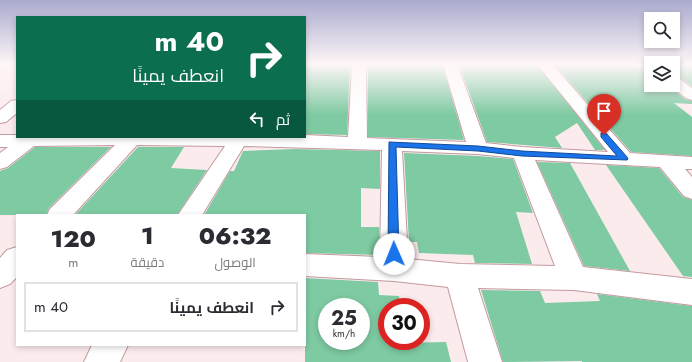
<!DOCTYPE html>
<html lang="ar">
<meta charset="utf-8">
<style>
:root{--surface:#fff;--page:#f7f7f7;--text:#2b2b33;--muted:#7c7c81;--line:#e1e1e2}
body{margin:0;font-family:Jost,Cairo,sans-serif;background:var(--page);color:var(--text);direction:rtl;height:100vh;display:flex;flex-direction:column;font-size:15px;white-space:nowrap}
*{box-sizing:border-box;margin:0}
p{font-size:13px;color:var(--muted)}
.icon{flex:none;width:22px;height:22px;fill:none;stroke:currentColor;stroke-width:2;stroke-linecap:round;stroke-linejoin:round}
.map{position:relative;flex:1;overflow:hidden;direction:ltr}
.sheet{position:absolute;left:16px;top:214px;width:290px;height:132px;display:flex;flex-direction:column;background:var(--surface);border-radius:0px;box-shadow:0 2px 6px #0003;direction:rtl}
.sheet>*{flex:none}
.top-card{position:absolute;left:16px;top:16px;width:290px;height:122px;border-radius:0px;box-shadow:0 2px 6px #0003;direction:rtl;background:#0b6e4f;color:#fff;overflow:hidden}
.controls{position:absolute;left:644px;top:12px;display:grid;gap:8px}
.controls a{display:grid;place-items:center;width:36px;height:36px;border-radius:0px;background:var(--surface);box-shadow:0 2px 6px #0003;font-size:20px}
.speed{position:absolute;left:318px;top:298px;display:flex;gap:8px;font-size:20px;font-weight:700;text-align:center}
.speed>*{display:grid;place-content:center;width:52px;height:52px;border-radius:50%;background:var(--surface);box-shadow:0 2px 6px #0003;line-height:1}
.speed small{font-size:10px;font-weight:400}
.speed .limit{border:6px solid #d22;background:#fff;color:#111}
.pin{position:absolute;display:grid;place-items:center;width:34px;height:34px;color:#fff;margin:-41px -17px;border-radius:50% 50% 50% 0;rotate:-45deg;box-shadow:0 0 4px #0007}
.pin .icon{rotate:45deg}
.me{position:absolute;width:44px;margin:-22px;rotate:359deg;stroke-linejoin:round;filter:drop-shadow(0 0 3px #0008)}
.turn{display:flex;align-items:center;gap:14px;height:84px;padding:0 16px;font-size:18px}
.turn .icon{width:52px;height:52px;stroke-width:2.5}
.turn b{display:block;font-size:28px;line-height:34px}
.then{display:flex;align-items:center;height:38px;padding:0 16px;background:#0003;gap:8px;font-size:15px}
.eta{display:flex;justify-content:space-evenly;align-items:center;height:68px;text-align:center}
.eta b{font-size:24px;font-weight:800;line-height:28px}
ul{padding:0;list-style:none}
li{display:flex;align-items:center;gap:12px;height:50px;margin:0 8px 6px;padding:0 8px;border:2px solid var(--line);border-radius:0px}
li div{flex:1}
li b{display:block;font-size:15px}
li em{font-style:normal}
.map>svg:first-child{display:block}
.building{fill:#7ecaa2;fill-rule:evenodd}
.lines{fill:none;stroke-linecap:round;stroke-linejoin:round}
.minor-casing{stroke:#c29a9f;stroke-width:2}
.minor{fill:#fff;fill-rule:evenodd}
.route{fill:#1a73e8;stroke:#114b97}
</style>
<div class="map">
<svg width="692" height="362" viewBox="0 0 692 362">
<rect width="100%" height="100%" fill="#fcebed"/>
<!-- building -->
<g class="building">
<path d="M305 64H350L347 135 305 134Z"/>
<path d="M368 64H442L464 140 368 137Z"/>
<path d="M459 64H536L605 150H595L577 123 555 137 562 148 487 142Z"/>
<path d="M554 64H636L638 68 651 73V85H668L685 99 692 101V104L674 103 692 117V156L631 152Z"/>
<path d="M673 64H692V86L679 77 673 75Z"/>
<path d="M35 147H111L49 208 46 215H0V171L8 168Z"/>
<path d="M138 147H184L171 168 207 170 177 215H75Z"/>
<path d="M295 149 380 151V189L361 188V227H379V255L305 253V215H204L230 171H234L243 151Z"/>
<path d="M404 153 478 156 513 159 533 213 516 212 532 264 475 263 473 255 419 253 417 242H409Z"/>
<path d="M537 162 570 163 630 271 584 266Z"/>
<path d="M606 165 659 168 683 197 692 200V277L683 276Z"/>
<path d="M305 278 378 282 379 295 399 296 400 307H387V341H402V343L446 342 451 362H305ZM327 307H361V341H327Z"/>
<path d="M481 290 540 291 545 303 600 301 597 294 692 306V362H582V361L503 362Z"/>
</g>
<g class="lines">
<defs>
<g id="minor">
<path d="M352 64H366L367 138 466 142 443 64H457L486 143 522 147 608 152 537 64H552L630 153 692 157V169H685L692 177V199L684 196 660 167 535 160 583 267 692 279V305L574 290 478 288 502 362H468L448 287 394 281 305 276V254L380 257 382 150 244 146 202 215H178L225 146 137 145 73 215H47L50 209 115 145 34 146 7 167 0 169V153L8 147H0V135H17V137H305V135L348 137ZM402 151 478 154 514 158 555 266 460 264 408 259Z"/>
<path d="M637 64H651V72L639 67Z"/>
<path d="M673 76 678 78 692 88V100L686 98 669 85H673Z"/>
<path d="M17 100V113L6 122 0 123V110L11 101Z"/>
<path d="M17 247V277L10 284 0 288V258L7 250Z"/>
<path d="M92 345H128L120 362H84Z"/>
</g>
</defs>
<!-- minor casing -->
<use href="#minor" class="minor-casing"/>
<!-- minor -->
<use href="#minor" class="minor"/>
</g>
<!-- sky -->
<linearGradient id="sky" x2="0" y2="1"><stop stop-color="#a9aace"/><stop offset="0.56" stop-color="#fef6f7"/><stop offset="1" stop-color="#fef6f7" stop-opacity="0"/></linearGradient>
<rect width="692" height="115" fill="url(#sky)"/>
<!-- route -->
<path class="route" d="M601 133H606L627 157 628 159 627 160 522 156 478 151 396 147 399 254 398 257 394 258 390 257 388 254 389 142 478 146 522 151 617 156 601 137Z"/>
</svg>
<div class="controls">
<a><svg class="icon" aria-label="search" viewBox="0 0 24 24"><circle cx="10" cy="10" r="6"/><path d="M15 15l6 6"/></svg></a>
<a><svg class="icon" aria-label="layers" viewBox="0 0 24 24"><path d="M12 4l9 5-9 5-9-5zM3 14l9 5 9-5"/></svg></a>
</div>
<div class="speed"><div>25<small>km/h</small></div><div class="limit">30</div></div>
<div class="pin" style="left:604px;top:135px;background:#d93025"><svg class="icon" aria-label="arrive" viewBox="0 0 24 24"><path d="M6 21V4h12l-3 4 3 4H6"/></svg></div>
<svg class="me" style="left:394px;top:254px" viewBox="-20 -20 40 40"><circle r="19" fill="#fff"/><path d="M0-13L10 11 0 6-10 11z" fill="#1a73e8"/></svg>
<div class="top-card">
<div class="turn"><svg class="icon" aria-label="right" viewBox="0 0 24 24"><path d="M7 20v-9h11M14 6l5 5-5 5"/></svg><div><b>40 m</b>انعطف يمينًا</div></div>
<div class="then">ثم<svg class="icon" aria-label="left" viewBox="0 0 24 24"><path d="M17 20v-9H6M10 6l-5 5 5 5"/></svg></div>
</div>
<section class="sheet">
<div class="eta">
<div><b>06:32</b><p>الوصول</p></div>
<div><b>1</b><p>دقيقة</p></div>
<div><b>120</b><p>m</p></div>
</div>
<ul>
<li><svg class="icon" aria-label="right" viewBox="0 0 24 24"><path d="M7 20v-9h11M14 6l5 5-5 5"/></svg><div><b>انعطف يمينًا</b></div><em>40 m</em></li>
</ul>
</section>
</div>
